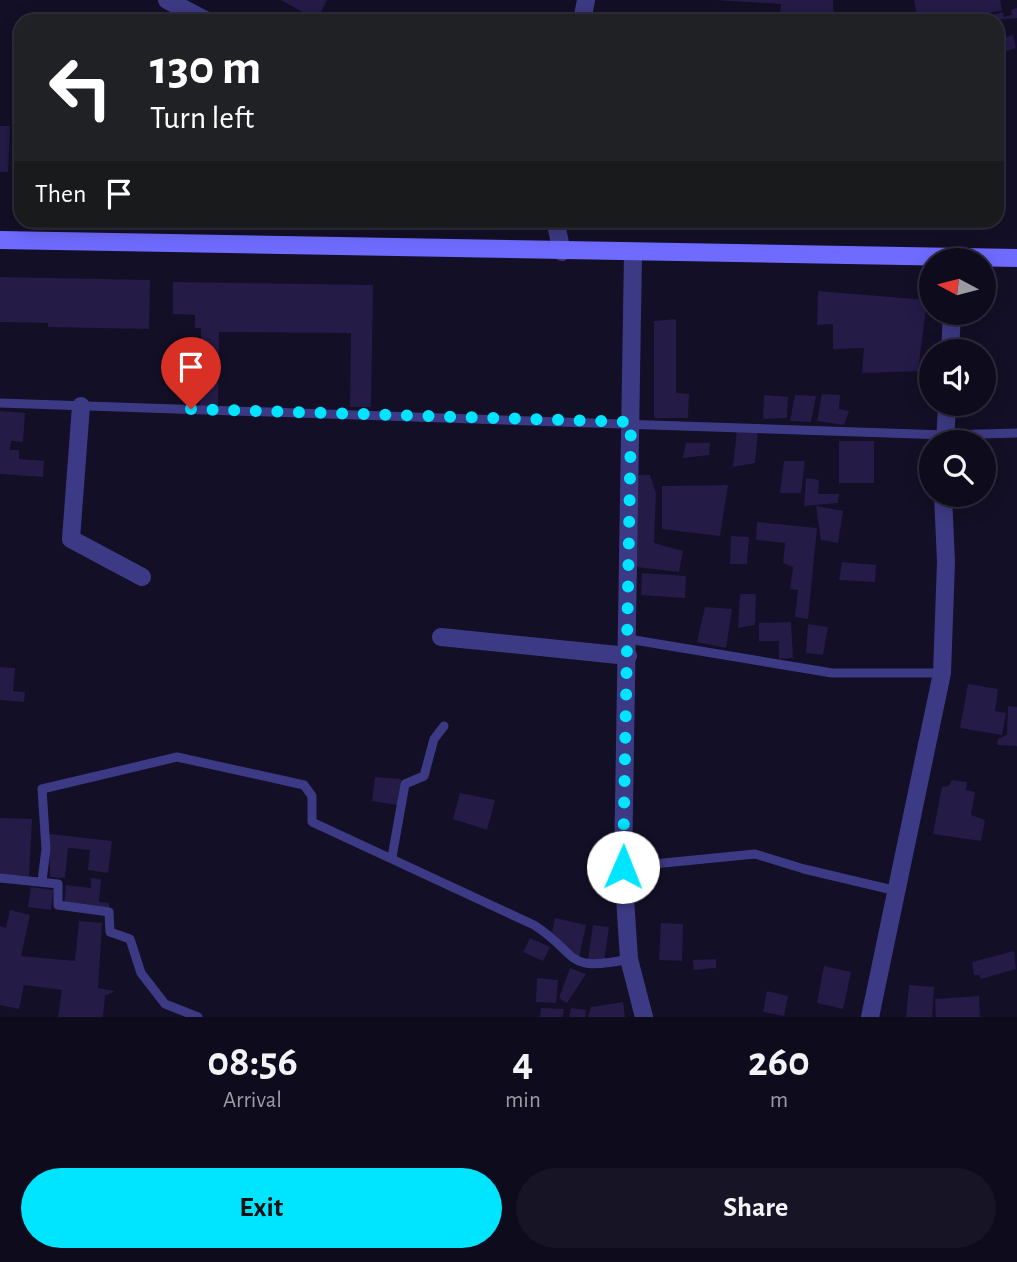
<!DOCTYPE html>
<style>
:root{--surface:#0e0b1c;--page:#171425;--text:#f1f3f6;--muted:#9b9ba3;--line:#2e2b3b;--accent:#00e5ff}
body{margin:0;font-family:"Alegreya Sans",sans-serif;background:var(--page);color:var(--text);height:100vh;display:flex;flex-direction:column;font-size:26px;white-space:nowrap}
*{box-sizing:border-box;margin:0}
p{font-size:23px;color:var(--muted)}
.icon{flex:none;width:38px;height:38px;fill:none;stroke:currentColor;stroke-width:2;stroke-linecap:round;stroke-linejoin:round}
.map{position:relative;height:1017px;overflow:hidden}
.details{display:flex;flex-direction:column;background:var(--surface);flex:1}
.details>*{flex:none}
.guide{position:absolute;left:14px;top:14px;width:990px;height:214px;border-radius:21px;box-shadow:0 4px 18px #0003,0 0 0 2px var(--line);background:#202124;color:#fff;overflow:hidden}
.needle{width:46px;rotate:277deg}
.fabs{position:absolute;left:919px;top:248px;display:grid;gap:14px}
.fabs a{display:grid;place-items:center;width:77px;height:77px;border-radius:50%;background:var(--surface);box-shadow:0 4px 18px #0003,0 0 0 2px var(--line);font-size:35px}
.pin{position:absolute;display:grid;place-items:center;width:60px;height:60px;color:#fff;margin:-72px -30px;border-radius:50% 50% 50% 0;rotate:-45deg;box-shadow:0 0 7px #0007}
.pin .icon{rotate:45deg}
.me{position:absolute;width:77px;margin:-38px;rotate:1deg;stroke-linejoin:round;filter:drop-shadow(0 0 5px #0008)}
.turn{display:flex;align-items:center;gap:24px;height:147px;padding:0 21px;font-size:32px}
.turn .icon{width:91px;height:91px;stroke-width:2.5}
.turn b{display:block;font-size:49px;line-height:60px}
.then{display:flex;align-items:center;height:66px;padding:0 21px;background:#0003;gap:14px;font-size:26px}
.eta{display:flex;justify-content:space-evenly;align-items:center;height:119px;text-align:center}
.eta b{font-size:42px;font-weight:700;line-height:49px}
.button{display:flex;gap:14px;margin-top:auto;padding:14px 21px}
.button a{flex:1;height:80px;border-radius:42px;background:var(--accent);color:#111;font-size:28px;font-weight:700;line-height:80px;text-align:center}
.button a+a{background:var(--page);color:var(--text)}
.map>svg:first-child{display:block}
.building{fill:#241b47}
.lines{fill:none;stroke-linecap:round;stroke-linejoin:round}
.service{stroke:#3d3a85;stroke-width:9}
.minor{stroke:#3d3a85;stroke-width:18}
.tertiary{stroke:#3d3a85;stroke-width:18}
.secondary{stroke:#6f6bff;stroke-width:18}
.route{stroke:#00e5ff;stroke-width:12;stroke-dasharray:0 21.6}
</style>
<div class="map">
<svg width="1017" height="1017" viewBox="0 0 1017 1017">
<rect width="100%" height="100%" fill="#130f26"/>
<!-- building -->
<g class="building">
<path d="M281 0H327L317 20Z"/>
<path d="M716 0H833L834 21H780L781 4Z"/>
<path d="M914 0H1000L1002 10 980 15 981 21H962L971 17 954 21H918Z"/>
<path d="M1017 8V18L985 21 984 17 1003 12 1004 17 1012 15 1011 10Z"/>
<path d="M1013 35 1016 48 998 54V39Z"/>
<path d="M0 126H10L8 172H0Z"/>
<path d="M0 277 150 280 149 329 48 327V323L0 322Z"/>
<path d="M173 282 373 285 371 407H350L351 333 219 332 218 406H200L201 328H195V315L173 314Z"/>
<path d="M818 291 927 300 918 371 862 373 864 348 833 349V324L817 325Z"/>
<path d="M676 319V393L689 394 688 418H654V321Z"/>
<path d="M822 394 840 395 839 409 849 411 844 425 817 421Z"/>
<path d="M764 395 788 397 787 418 763 419Z"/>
<path d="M795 395 816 396 811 422 790 421Z"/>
<path d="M0 411 25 413 23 442 11 441 10 450H19V459L44 461 43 477 0 474Z"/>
<path d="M737 429 758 432 755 463 733 467Z"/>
<rect x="839" y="441" width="35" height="42"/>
<path d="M686 443H710L709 455 683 458Z"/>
<path d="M784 461H805L801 493H780Z"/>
<path d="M638 475H650L656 493 654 543 683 551 679 572 636 567Z"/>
<path d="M806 478 819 480 818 494H839L838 503 804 506Z"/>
<path d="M728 485 720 536 662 529V486Z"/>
<path d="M816 506 843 511 838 543 821 540Z"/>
<path d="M757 522 817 528 808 619 795 617 798 590 790 589 793 567 783 563 785 543 756 540Z"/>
<path d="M731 536 749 537 747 564H730Z"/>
<path d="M842 562 876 565 875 582 839 580Z"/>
<path d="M642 573 686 576 685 598 641 595Z"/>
<path d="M740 594H756L755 625 738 628Z"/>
<path d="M705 607 732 609 726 648 697 642Z"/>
<path d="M791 622 793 658 779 659V641H759V623Z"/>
<path d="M808 624 828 627 823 655 806 653Z"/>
<path d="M0 667 15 668 13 691 25 692 24 702 0 700Z"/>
<path d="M968 684 998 689 995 711 1006 713 1002 735 960 728Z"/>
<path d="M1008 706 1017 707V746L997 745 998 739 1007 735Z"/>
<path d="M375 777 401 779 397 805 372 801Z"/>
<path d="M952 780 967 782 966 790 975 792 971 815 985 820 981 841 933 834 942 787 949 786Z"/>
<path d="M460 793 495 800 487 830 453 819Z"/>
<path d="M0 818 32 819 29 876 0 874Z"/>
<path d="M50 834 112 841 108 873 88 870 90 850 68 848 65 878 50 877Z"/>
<path d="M91 878 101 879 99 902 109 903V909L64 905 66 885 91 888Z"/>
<path d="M31 887 53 890 51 910 28 907Z"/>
<path d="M10 910 30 915 21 956 75 961 79 921 102 923 98 988 115 991 105 996 103 1017H58L62 990 24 985 19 1009 0 1005V926L6 928Z"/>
<path d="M555 918 586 925 579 957 552 932Z"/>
<path d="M661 923 683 924 682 961 659 960Z"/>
<path d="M593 925 609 927 604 962 588 959Z"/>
<path d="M530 938 550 947 543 961 523 952Z"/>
<path d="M1014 951 1016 969 981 979 979 975H974L972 962Z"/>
<path d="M716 959V968L694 970 693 960Z"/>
<path d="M824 966 851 972 843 1009 817 1003Z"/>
<path d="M570 968 586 974 567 1003 559 998Z"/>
<path d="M537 978 558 980 556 1003 536 1002Z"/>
<path d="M909 985 934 987 932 1017H906Z"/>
<path d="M767 991 788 996 784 1016 763 1012Z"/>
<path d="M979 996 980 1017H936L935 999Z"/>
<path d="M623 1002 625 1017H588L591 1007Z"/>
<path d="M541 1008 564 1009 563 1017H540Z"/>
<path d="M571 1008 586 1010 585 1017H569Z"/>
</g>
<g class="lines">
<!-- service -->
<g class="service">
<path d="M0 403 946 435 1017 433"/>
<path d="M628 639 832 673H942"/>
<path d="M392 857 405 784 424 776 434 739 444 726"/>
<path d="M623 867 755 854 804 869 897 891"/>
<path d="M0 878 58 884V905L109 912 110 932 130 939 141 973 165 1004 198 1017"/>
<path d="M42 881 46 849 42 789 177 757 304 785 312 796V822L534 925C581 955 563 973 629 959"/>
</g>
<!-- minor -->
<g class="minor">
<path d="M633 253 623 867 629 959 644 1017"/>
<path d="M950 352 952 313"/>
<path d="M81 406 71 539 142 577"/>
<path d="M945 443 947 404"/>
<path d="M441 637 628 656"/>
<path d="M870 1017 942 673 946 562 943 495"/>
</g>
<!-- tertiary -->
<g class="tertiary">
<path d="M167 0 207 21"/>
<path d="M582 21 586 0"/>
<path d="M555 220 562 252"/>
</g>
<!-- secondary -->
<path class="secondary" d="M0 240 1017 258"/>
</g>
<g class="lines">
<!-- route -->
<path class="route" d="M191 409 631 422 623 867"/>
</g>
</svg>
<div class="fabs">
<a><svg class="needle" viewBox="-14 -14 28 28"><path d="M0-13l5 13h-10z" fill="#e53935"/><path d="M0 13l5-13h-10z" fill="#9b9ba3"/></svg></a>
<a><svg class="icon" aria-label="sound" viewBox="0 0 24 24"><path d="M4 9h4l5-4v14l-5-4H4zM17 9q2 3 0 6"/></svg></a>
<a><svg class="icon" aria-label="search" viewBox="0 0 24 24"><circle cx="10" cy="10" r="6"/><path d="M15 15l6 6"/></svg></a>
</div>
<div class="pin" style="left:191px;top:409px;background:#d93025"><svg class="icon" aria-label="arrive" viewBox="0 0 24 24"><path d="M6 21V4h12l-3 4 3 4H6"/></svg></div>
<svg class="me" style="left:623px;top:867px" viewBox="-20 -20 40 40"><circle r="19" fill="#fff"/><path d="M0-13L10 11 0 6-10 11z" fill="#00e5ff"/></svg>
<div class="guide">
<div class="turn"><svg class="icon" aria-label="left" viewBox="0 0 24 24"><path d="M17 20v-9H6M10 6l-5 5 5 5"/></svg><div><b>130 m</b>Turn left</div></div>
<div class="then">Then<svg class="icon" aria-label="arrive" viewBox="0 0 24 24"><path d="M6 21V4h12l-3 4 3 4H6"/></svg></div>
</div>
</div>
<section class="details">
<div class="eta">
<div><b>08:56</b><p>Arrival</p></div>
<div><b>4</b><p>min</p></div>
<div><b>260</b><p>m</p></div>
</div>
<div class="button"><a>Exit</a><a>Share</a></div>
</section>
